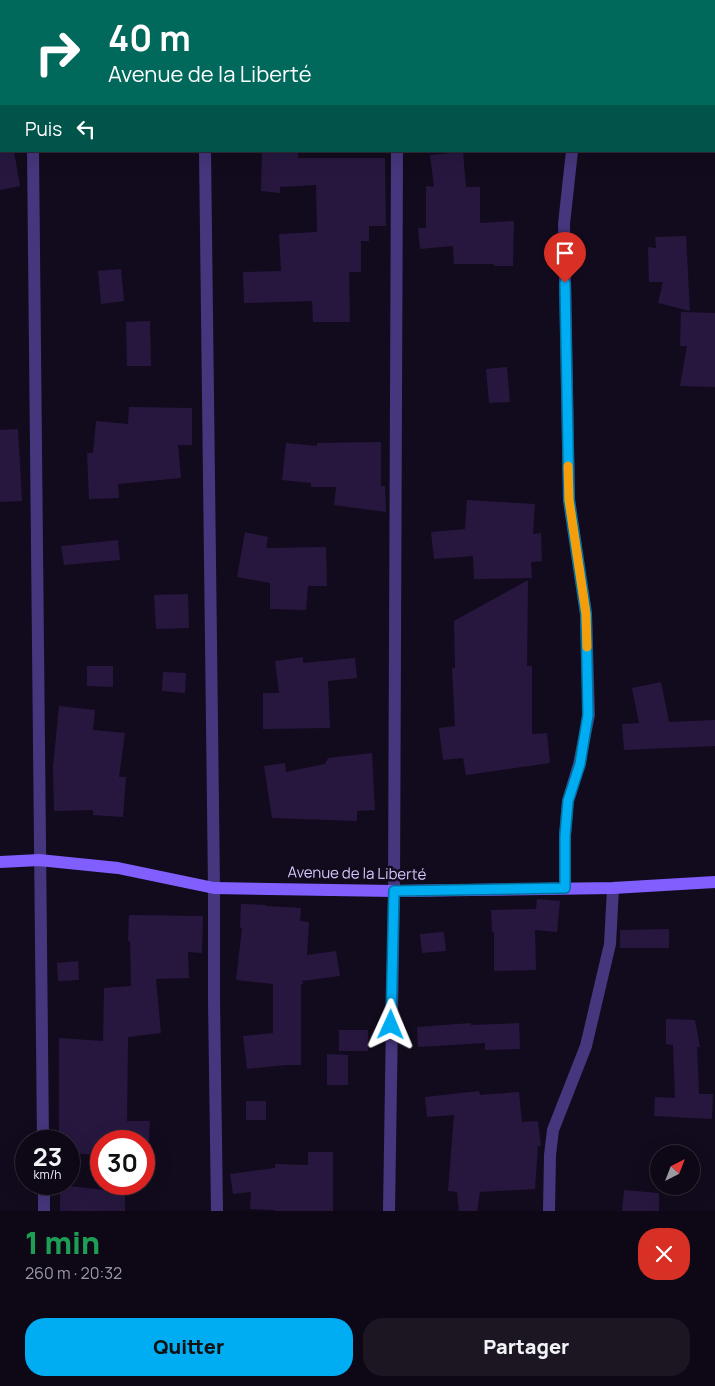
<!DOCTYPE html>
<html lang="fr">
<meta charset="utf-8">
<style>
:root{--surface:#0e0816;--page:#1c1623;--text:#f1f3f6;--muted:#9b9aa1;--line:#2e2935;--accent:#00adf3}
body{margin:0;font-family:Manrope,sans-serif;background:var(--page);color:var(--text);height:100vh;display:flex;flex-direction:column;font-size:19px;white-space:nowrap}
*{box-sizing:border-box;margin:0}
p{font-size:16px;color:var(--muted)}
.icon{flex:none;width:28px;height:28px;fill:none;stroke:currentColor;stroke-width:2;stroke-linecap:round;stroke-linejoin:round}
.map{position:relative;height:1211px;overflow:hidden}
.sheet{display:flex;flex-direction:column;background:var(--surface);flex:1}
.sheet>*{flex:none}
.hud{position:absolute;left:0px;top:0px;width:715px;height:152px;box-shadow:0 5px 20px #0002,0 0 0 1px var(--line);background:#00695c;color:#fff;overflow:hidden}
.needle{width:32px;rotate:42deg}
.fabs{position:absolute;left:650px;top:1145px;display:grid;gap:10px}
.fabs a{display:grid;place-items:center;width:50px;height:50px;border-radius:50%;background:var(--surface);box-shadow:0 5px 20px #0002,0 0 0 1px var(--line);font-size:25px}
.speed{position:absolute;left:15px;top:1130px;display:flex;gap:10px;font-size:25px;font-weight:700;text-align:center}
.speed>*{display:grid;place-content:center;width:65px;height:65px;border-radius:50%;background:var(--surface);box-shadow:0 5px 20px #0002,0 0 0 1px var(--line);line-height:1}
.speed small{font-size:12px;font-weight:400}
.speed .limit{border:8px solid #d22;background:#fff;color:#111}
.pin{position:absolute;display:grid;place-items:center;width:42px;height:42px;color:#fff;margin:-51px -21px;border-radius:50% 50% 50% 0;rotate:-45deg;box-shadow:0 0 5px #0007}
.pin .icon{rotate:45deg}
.me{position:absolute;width:55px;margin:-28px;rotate:1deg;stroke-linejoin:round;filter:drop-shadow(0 0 4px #0008)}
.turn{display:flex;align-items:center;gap:18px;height:105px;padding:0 25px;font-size:22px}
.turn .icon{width:65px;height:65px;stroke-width:2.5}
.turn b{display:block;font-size:35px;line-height:42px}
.then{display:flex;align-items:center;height:48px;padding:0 25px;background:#0003;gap:10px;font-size:19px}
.round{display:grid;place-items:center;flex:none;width:52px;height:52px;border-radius:20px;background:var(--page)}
.overview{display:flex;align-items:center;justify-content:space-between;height:85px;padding:0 25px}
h1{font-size:30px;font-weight:800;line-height:38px;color:#1e9e55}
.action{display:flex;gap:10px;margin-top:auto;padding:10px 25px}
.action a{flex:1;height:58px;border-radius:20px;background:var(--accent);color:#111;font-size:20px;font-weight:800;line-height:58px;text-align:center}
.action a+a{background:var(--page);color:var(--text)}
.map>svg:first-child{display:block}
.building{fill:#27173f}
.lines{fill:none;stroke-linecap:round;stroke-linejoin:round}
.street{stroke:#46367d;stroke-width:12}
.secondary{stroke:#815fff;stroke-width:12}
.route-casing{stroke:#00709e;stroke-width:12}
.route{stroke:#00adf3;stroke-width:9}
.slow{stroke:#f59e0b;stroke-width:9}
.labels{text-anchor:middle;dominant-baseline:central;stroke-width:5;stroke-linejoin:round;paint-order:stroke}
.street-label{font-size:15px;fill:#d8c8ff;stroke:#120b1d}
</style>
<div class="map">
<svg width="715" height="1211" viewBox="0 0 715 1211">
<rect width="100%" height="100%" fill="#120b1d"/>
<!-- building -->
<g class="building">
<path d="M0 132H1V151H14L20 186 0 190Z"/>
<path d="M262 151H298V158H385L386 226H369V241H361V272H349L350 322H313L312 301 244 303 243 272 281 271 279 234 317 232 316 185 280 187V193L261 191Z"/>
<path d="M463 152 466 187H480V223L514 221 513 266H494V264H454L453 246 420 249 418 228H426V186L434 187 430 155Z"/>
<path d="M686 236 690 311 658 303 663 282H649L648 247 656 248 655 237Z"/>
<path d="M121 269 124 301 101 304 98 271Z"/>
<path d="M681 312 715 313V387L680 386 687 346H680Z"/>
<path d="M150 321 151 366H127L126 322Z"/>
<path d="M507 367 510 402 489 403 486 369Z"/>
<path d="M129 407 192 408V445H178L181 478 118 484 119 498 89 499 87 453H93L96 421 128 424Z"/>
<path d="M18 429 22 501 0 502V430Z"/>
<path d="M381 442V486H385L386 512 334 505 336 487H311V483L282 480 286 443 317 446V443Z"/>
<path d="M467 500 535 504 533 534 541 533 542 561 531 562 532 578 474 579 473 556 434 559 431 532 465 529Z"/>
<path d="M245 532 268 537 266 548 326 547 327 586H308L306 610 270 609V583L237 577Z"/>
<path d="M118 540 120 560 64 565 61 546Z"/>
<path d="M528 580 527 666H532V734L547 733 550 763 466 775 463 758 443 760 439 728 455 726 452 668H455L454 621Z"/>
<path d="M188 594 189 628 156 629 154 595Z"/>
<path d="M303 657V663L355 658 357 678 328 681 330 728 263 729V693H279L275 661Z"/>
<path d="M87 666H113V687L87 686Z"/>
<path d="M163 672 186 673 185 693 162 691Z"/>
<path d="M661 682 669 722 715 720V746L624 750 622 724 639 723 632 688Z"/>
<path d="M59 706 95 710 93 730 125 733 119 777H126L123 817 93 815V810L54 811 53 767Z"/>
<path d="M372 753 375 810 357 811V821L272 818 264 766 285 763 286 772 325 764 328 758Z"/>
<path d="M537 899 560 901 557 932 535 930 536 970 494 971V932H492L491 910 536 909Z"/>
<path d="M241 904 266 905V906L301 908 300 921 309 922 307 955 336 951 340 976 302 981 303 984H301V1065H286L247 1069 243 1036 273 1033V984L236 980 242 928H240Z"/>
<path d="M129 915 203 916 202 953 188 952 189 978 156 979 161 1033 128 1037 127 1121H150L149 1141H101V1155L69 1153V1141H59V1038L103 1041 104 988 131 986 130 941H128Z"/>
<path d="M669 929V948H620V930Z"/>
<path d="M444 932 446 951 422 953 420 934Z"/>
<path d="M78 961 79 980 58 981 57 963Z"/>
<path d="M666 1019 695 1020 700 1047H697L699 1094H713L712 1119 654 1116 655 1097 675 1098 673 1045 666 1044Z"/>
<path d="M471 1023V1025L519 1023 520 1049 485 1050V1043L418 1047 417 1027Z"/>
<rect x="339" y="1030" width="29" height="21"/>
<path d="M327 1054 348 1055V1085H327Z"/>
<path d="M479 1091 480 1095 519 1092 522 1122 538 1121 541 1146H538L535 1189 480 1192 477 1211H459L457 1192 448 1191 454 1115 427 1117 425 1097Z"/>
<rect x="246" y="1101" width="20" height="19"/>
<path d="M308 1152H333V1211H275V1210L250 1209 251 1192 233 1194 230 1174 275 1168V1164L308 1165Z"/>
<path d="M60 1185 125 1192V1211H60Z"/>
<path d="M624 1190 659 1193V1211H622Z"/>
</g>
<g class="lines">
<!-- street -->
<g class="street">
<path d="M32 0V1"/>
<path d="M203 0V1"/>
<path d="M398 1V0"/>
<path d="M587 1V0"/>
<path d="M714 13H715"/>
<path d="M0 45H1"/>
<path d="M33 151 43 1141"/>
<path d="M205 151 214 888V1000L217 1211"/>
<path d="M565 888V835L568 801 579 764 589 715 586 614 569 500 564 224 572 151"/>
<path d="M44 1184V1211"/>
<path d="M389 1211 394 891 397 151"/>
<path d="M549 1211 550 1155 553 1130 586 1046 610 944 613 888"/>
</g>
<!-- secondary -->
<path class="secondary" d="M0 862 39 860 118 868 214 888 394 891 613 888 715 882"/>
</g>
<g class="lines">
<defs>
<path id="route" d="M391 1025 394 891 565 888V836L568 801 580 764 588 715 586 614 569 500 565 283"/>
</defs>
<!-- route casing -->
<use href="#route" class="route-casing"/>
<!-- route -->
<use href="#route" class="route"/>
<!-- slow -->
<path class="slow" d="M568 466 569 500 586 614 587 647"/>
</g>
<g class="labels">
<!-- street labels -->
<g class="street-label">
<text transform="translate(357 873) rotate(1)">Avenue de la Liberté</text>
</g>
</g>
</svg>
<div class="fabs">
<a><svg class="needle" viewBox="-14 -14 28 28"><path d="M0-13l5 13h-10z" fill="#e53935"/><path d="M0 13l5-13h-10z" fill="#9b9aa1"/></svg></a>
</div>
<div class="speed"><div>23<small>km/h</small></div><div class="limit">30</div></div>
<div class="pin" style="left:565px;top:283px;background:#d93025"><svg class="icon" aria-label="arrive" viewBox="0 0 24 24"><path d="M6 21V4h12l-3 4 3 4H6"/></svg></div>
<svg class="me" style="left:391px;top:1025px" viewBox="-20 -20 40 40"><path d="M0-17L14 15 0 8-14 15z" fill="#00adf3" stroke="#fff" stroke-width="4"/></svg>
<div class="hud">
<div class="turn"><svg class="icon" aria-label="right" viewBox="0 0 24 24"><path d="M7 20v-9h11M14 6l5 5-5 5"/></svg><div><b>40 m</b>Avenue de la Liberté</div></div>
<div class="then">Puis<svg class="icon" aria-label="left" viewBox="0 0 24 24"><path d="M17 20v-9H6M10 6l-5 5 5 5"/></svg></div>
</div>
</div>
<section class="sheet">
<div class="overview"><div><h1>1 min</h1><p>260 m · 20:32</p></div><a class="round" style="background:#d93025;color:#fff"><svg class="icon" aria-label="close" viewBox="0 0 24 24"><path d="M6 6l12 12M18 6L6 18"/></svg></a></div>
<div class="action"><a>Quitter</a><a>Partager</a></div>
</section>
